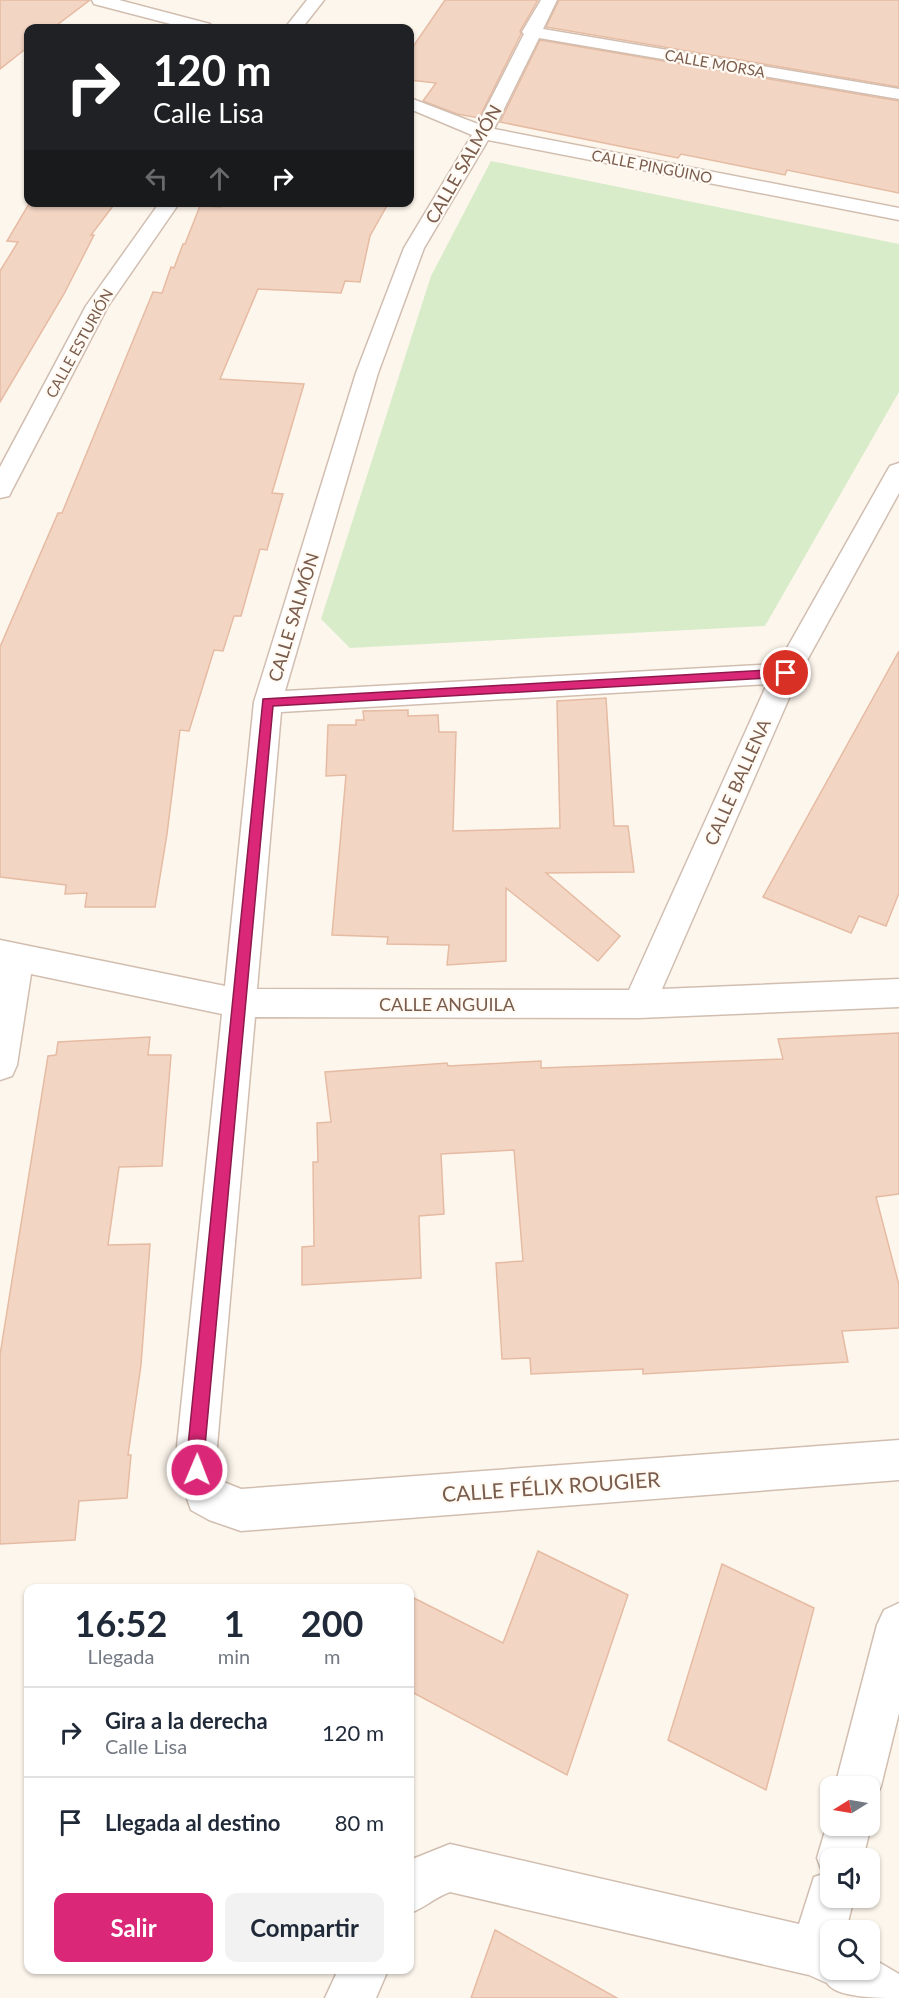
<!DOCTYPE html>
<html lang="es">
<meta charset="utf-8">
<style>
:root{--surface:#fff;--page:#f2f2f3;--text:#1f2937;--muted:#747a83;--line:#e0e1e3;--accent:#db2777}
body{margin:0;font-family:Lato,sans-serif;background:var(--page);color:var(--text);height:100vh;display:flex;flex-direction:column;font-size:22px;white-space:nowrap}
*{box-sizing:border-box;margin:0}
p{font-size:20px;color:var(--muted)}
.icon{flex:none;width:33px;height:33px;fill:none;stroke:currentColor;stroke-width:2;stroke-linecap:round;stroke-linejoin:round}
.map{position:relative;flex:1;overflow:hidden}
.sheet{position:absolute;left:24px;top:1584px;width:390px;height:390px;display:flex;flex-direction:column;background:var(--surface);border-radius:12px;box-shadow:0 2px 4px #0004}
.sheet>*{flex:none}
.guide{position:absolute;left:24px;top:24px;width:390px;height:183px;border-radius:12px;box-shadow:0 2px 4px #0004;background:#202124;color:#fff;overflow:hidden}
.needle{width:39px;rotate:259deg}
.buttons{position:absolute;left:820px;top:1776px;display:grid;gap:12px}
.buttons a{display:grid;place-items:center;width:60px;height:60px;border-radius:12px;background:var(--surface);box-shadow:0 2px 4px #0004;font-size:30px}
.pin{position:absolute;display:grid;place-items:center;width:51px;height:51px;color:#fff;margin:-26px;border:3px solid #fff;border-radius:50%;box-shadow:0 2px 6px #0007}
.me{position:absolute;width:66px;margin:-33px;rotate:1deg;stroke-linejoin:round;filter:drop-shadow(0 0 4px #0008)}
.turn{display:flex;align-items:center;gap:21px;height:126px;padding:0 30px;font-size:27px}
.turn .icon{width:78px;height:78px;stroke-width:2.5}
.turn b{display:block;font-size:42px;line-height:51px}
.lanes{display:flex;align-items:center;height:57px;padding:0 30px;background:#0003;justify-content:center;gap:30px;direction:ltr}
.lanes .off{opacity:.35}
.eta{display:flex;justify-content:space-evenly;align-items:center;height:102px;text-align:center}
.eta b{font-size:36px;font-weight:700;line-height:42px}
.primary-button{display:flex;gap:12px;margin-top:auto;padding:12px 30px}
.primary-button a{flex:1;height:69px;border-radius:12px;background:var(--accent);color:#fff;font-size:24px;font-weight:700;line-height:69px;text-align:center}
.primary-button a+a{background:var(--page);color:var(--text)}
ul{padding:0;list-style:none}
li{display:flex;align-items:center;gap:18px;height:90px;padding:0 30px;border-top:2px solid var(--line)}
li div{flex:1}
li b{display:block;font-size:22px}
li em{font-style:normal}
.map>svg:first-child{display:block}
.green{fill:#d8ecc9}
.building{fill:#f3d5c3;stroke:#e6bba3;stroke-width:1.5}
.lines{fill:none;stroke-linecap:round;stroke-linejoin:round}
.minor-casing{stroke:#d1beb0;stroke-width:3}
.minor{fill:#fff;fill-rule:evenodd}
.route{fill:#db2777;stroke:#8e194d;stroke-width:1.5}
.labels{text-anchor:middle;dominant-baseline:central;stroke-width:4.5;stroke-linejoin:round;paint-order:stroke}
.far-street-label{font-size:15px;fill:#7a5c4d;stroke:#fffaf3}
.street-label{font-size:18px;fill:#7a5c4d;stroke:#fffaf3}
.near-street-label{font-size:21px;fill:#7a5c4d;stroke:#fffaf3}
</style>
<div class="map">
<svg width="899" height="1998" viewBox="0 0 899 1998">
<rect width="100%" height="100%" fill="#fdf6ec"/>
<!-- green -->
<path class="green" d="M491 161 899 244V392L765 626 350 648 321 619 431 276Z"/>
<!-- building -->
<g class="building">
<path d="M0 0H90L53 28H28V47L0 69Z"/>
<path d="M445 0H538L520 31 521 34 479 118 457 114 423 101 436 83 410 80V51Z"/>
<path d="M559 0H899V87L546 27Z"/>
<path d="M540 40 899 101V193L787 170 785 175 681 154 678 158 500 122Z"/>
<path d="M30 202H116L91 235H94L64 294 0 402V271L18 242 7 241Z"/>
<path d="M224 202H389L370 236 360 282 345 281 341 293 258 289 220 379 304 384 272 493 283 494 267 550 260 549 241 616H234L223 651 214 650 189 731 180 730 167 834 155 907H85L87 893 65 894 66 885 0 877V647L58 513H62L153 292 162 293 171 267 174 268 183 244H185L200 206 221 207Z"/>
<path d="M899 651V893L886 926 859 916 851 933 763 897Z"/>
<path d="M606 698 614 826H628L634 872 546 873 620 936 598 961 506 888V961L447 965 449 945 387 944 388 937 332 935 346 775 326 776 328 725H356V720H364L363 711 408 710V716L438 715 439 732H456L453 831 560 828 557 701Z"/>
<path d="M899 1033V1194L876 1197 899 1285V1328L842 1331 848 1362 643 1374V1369L531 1374 530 1358 502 1359 496 1263 523 1261 514 1150 441 1154 444 1214 419 1216 421 1278 302 1285V1247L314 1246 313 1162H318L317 1123 331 1122 325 1072 447 1063 448 1066 541 1061V1068L783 1059 778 1039Z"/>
<path d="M150 1037 148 1055H171L162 1166 119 1167 108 1245 150 1244 141 1365 128 1455H131L127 1498 79 1501 75 1540 0 1544V1355L48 1056 56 1055 58 1042Z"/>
<path d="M538 1551 628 1595 567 1775 410 1691V1596L503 1643Z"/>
<path d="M722 1564 814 1608 766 1790 668 1740Z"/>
<path d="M495 1930 617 1998H471Z"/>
</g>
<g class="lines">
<defs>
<g id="minor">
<path d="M92 0H119L210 24 213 28H186L94 4Z"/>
<path d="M307 0H324L302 28H285Z"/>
<path d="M541 0H557L543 29 899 89V99L539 38 494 129 899 208V220L488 140 424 248 378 373 285 691 778 664 887 471 890 466 899 463V493L800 673 662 989 899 979V1007L639 1018 255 1017 217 1446V1470L221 1481 241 1489 899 1440V1480L241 1531 209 1520 191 1510 177 1470V1446L222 1014 31 974 17 1065 12 1076 0 1080V940L225 986 254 702 356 373 404 248 472 135 410 109V98L478 124 524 34 522 32ZM767 684 629 990 257 989 281 712Z"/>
<path d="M160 202H180L108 306 12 490 9 496 0 498V467L86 306Z"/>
<path d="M899 1603V1713L881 1786 874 1802 870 1804V1786H835L877 1625 884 1610Z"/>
<path d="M831 1811V1826H870V1823L871 1826 863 1858H831V1898H854L846 1930H831V1970H870V1957L899 1974V1998C880 1998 836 1998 827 1983L809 1975 450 1892C435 1897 425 1908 410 1913V1860L450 1844 799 1924 814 1877 823 1874 817 1858Z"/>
<path d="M338 1970H388L376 1998H325Z"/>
</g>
</defs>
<!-- minor casing -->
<use href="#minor" class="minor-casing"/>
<!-- minor -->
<use href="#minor" class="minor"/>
</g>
<!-- route -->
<path class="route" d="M786 669 792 673 786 677 273 706 205 1446V1470L203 1476 197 1479 191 1476 188 1470V1446L263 699Z"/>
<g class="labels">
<!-- far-street labels -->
<g class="far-street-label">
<text transform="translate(715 63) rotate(10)">CALLE MORSA</text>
<text transform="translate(652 166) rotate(11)">CALLE PINGÜINO</text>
<text transform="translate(79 343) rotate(-61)">CALLE ESTURIÓN</text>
</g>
<!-- street labels -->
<g class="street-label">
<text transform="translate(463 164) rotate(-60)">CALLE SALMÓN</text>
<text transform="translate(293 617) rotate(-73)">CALLE SALMÓN</text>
<text transform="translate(737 782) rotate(-66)">CALLE BALLENA</text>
<text x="447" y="1004">CALLE ANGUILA</text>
</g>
<!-- near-street labels -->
<g class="near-street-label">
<text transform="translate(551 1486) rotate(-4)">CALLE FÉLIX ROUGIER</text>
</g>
</g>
</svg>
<div class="buttons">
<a><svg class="needle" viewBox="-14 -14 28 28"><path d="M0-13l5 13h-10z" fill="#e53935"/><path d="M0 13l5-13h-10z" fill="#747a83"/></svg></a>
<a><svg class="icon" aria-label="sound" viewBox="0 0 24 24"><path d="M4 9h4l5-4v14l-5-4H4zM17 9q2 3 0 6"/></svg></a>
<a><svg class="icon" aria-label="search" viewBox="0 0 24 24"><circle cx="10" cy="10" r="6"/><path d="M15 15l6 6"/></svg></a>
</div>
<div class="pin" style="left:786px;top:673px;background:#d93025"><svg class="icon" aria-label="arrive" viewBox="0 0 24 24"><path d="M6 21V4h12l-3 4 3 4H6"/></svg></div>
<svg class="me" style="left:197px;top:1470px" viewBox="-20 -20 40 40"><circle r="17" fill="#db2777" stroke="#fff" stroke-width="3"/><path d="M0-11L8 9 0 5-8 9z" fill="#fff"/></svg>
<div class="guide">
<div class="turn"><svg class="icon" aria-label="right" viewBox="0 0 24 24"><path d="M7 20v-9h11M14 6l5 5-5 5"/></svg><div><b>120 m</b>Calle Lisa</div></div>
<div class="lanes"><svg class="icon off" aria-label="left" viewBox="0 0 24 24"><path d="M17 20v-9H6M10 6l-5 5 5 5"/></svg><svg class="icon off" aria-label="ahead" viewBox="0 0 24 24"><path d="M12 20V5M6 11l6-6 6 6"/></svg><svg class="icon" aria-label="right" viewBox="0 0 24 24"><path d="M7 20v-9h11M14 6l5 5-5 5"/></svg></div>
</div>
<section class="sheet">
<div class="eta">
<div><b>16:52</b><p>Llegada</p></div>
<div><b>1</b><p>min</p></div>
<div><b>200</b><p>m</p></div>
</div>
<ul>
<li><svg class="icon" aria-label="right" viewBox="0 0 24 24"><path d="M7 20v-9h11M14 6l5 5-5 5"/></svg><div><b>Gira a la derecha</b><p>Calle Lisa</p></div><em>120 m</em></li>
<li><svg class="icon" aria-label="arrive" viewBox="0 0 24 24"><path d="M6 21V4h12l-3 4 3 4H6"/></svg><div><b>Llegada al destino</b></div><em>80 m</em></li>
</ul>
<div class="primary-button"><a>Salir</a><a>Compartir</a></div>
</section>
</div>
